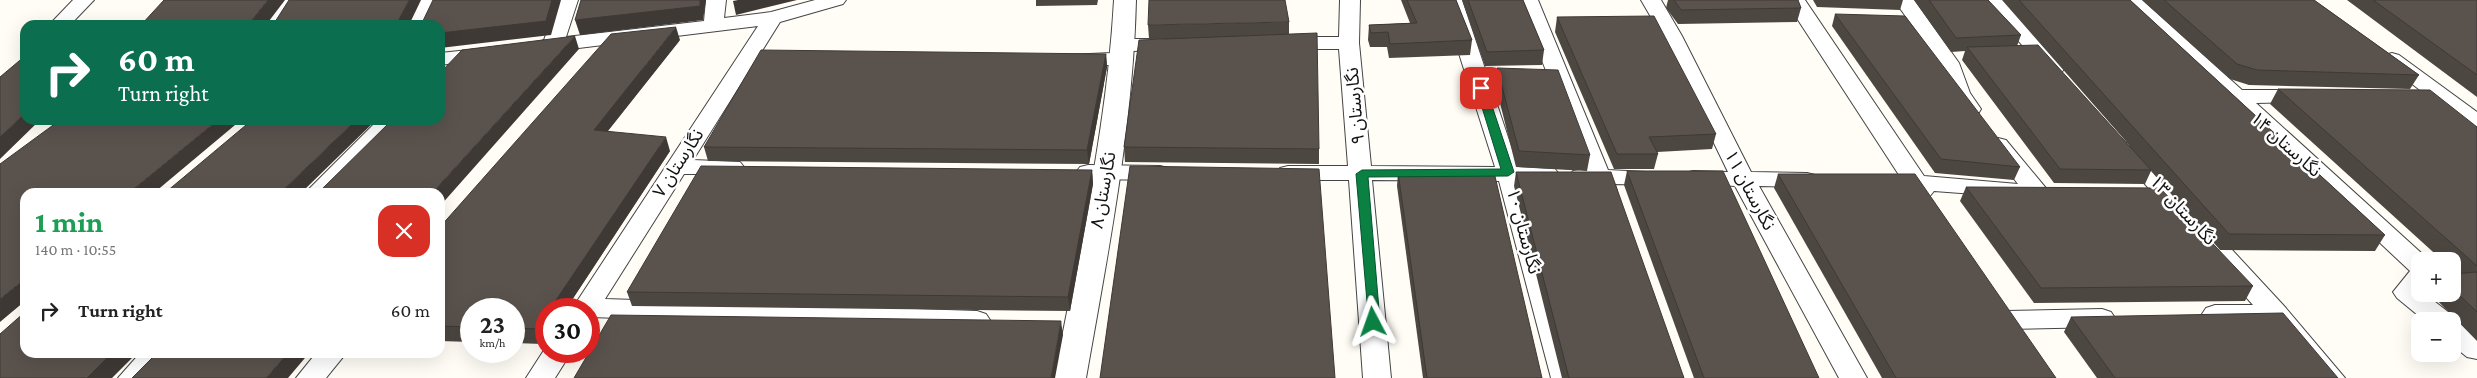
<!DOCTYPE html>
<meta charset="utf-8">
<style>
:root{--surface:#fff;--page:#f2f2f2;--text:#222;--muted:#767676}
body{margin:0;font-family:"Crimson Pro","Noto Sans Arabic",serif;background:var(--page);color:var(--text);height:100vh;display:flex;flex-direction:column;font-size:19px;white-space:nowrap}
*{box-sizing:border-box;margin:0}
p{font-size:16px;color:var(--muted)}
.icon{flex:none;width:28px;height:28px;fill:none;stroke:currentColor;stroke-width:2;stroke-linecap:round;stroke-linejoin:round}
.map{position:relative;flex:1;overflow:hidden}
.details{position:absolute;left:20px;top:188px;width:425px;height:170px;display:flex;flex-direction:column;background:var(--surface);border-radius:15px;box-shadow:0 5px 20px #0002}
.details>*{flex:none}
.guide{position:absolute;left:20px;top:20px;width:425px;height:105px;border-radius:15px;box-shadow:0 5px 20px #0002;background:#0b6e4f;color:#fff;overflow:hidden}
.tools{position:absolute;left:2411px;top:252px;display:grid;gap:10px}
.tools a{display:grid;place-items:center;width:50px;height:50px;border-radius:10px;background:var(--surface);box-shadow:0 5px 20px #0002;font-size:25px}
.speed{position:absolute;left:460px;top:298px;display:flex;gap:10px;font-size:25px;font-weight:700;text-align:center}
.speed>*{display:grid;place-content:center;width:65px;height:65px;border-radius:50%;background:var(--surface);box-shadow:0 5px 20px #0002;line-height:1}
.speed small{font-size:12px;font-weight:400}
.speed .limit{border:8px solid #d22;background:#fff;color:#111}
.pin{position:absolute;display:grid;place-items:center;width:42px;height:42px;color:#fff;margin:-21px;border-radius:10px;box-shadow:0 2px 8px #0006}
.me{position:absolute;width:55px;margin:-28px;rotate:356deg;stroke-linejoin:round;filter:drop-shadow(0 0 4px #0008)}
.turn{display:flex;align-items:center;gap:18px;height:105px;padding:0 15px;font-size:22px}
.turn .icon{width:65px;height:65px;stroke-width:2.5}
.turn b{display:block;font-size:35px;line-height:42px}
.round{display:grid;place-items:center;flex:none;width:52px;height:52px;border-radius:15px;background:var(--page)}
.summary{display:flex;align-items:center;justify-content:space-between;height:85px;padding:0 15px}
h1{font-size:30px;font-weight:700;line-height:38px;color:#1e9e55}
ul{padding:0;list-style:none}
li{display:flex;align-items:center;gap:15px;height:75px;padding:0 15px}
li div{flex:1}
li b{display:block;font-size:19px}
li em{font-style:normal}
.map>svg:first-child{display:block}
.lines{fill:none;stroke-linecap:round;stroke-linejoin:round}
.minor-casing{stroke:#444;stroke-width:2}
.tertiary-casing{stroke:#444;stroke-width:2}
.minor{fill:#fff;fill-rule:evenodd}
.tertiary{fill:#fff;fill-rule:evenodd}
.wall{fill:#4d4742}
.shaded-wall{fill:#3f3936}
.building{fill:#5a524d;stroke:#3f3936}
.route{fill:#0b8043;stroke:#07532c}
.labels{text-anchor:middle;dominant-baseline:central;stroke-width:5;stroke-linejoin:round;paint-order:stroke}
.street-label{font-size:18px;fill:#111;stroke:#fff}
</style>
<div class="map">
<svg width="2477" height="378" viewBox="0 0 2477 378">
<rect width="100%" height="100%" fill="#fffdf5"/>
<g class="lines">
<defs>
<g id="minor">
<path d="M73 0H94L70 25H49Z"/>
<path d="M282 0H302L283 25H263Z"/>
<path d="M419 0H439L425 25H405Z"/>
<path d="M558 0H578L566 37 704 21 706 0H726L724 18 771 12 815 0H846L843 4 780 22 760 54 795 56 798 60 795 64 752 66 693 160 740 162 744 167 740 172 732 174H684L605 299 977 311 986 314 990 320 986 326 977 329 589 317V309H572L758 26 546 52 539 50 536 46 539 42 544 40Z"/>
<path d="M1340 0H1360L1359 43 1371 166 1495 167 1442 0H1462L1518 167 1555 169 1559 174 1555 179 1522 181 1579 378H1551L1499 181 1372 180 1391 378H1363L1349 180H1288L1280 178 1276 173 1280 168 1288 166H1348L1339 49H1286L1279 47 1276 43 1279 39 1286 37H1339Z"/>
<path d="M1518 0H1538L1608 170 1665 173 1669 178 1665 183 1657 185 1614 184 1617 191 1613 196 1605 198 1597 196 1590 183 1573 181 1569 176 1573 171 1585 169Z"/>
<path d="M1641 0H1661L1682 36 1751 172 1807 173 1815 175 1819 180 1815 185 1807 187 1759 186 1867 378H1839L1735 186 1685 183 1681 178 1685 173 1693 171 1728 172 1662 36Z"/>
<path d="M1785 0H1805L1924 176 2018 184 1987 145 1990 140 1998 138 2006 140 2045 187 2049 192 2045 197C2036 199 2031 200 2024 192L2022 195 2014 197 1934 191 1930 196 1922 198 1914 196 1909 190 1880 186 1876 181 1880 176 1899 175Z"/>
<path d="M1894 0H1914L1959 63 1970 93 1981 109 1978 114 1970 116 1962 114 1948 93 1939 63Z"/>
<path d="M1982 0H2003L2061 65 2064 69 2061 73 2054 75 2047 73Z"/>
<path d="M2121 0H2142L2242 90H2306L2314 91 2317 96 2314 101 2306 102 2256 103 2429 260 2420 261V294H2425L2452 315 2455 322 2462 324 2477 336V359L2467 357 2452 345V321H2425L2397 298 2393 292 2410 271Z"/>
<path d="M1123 39H1170L1177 41 1180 45 1177 49 1133 51 1129 63 1122 65H1074L1067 63 1064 59 1067 55 1112 53 1116 41Z"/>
<path d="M488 48 495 50 498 54 495 58 440 65V53Z"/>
<path d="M2392 53 2399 55 2477 112V130L2469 128 2385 63 2382 59 2385 55Z"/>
<path d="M378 120H402L331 192H306Z"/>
<path d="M2127 143 2135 145 2285 307 2345 378H2315L2267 322 2215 323 2206 320 2202 314 2206 308 2215 305H2253L2119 155 2116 150 2119 145Z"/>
<path d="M1088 165 1160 166 1168 168 1172 173 1168 178 1160 180 1088 179 1080 177 1076 172 1080 167Z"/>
<path d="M2102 309 2111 312 2115 318 2111 324 2102 327 2005 329 1996 326 1992 320 1996 314 2005 311Z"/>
<path d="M546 347V351H572L555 378H526Z"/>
<path d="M141 352H172L149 378H118Z"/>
<path d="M317 352H347L326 378H296Z"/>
</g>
<path id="tertiary" d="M1114 0H1136C1133 127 1108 253 1086 378H1054C1078 253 1107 128 1114 0Z"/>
</defs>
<!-- minor casing -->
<use href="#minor" class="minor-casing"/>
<!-- tertiary casing -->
<use href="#tertiary" class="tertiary-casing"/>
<!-- minor -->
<use href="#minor" class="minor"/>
<!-- tertiary -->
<use href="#tertiary" class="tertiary"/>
</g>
<!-- wall -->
<g class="wall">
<path d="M1036 0H1098L1097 5 1036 6Z"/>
<path d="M1401 0H1456L1472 40 1470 55 1389 58 1387 47H1370L1368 40 1369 25 1410 23Z"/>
<path d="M1462 0H1523L1544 50 1542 65 1485 66Z"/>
<path d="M1668 0H1798L1801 8 1797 22 1678 24 1666 8Z"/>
<path d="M1813 0H1903L1900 10 1817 7Z"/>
<path d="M1914 0H1988L2021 35 2017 46 2130 146 2002 0H2130L2385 235 2375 251 2220 250 2151 171 2145 184 2054 183 1962 60 1965 51 1951 52Z"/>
<path d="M2142 0H2314L2419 75 2410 89 2249 85 2230 79Z"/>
<path d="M2347 0H2477V97Z"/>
<path d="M1835 14 2020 167 2014 180 1935 173 1832 26Z"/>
<path d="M1557 17 1716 134 1712 149 1657 152 1658 154 1654 169H1614L1555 32Z"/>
<path d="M1289 22V34L1319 149V164L1125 162 1124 147 1175 39H1149L1148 25Z"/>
<path d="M680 40 608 131 670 151 543 344 514 343V309H471V342L440 341V227Z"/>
<path d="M1106 54 1107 67 1089 164 708 161 704 147Z"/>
<path d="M1497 68 1590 155 1587 171 1516 167 1495 83Z"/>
<path d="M2278 89 2477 127V341L2431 294H2452V274L2457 273 2452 270V261H2443L2270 104Z"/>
<path d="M1092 170 1093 184 1070 311 632 306 627 292Z"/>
<path d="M1627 171 1819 378H1694L1624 185Z"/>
<path d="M1398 172 1542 378H1423L1397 186Z"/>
<path d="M1516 172 1684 378H1562L1514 186Z"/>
<path d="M1778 174 2056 378H1882L1774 188Z"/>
<path d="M1966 187 2253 286 2245 301 2034 303 1960 201Z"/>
<path d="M2071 317 2338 378H2097L2064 332Z"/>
</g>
<!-- shaded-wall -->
<g class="shaded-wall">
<path d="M268 0H285L266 25H248Z"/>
<path d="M409 0H421L409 25H396Z"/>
<path d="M552 0H561L551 35 440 48V33Z"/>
<path d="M700 0H706L703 20 580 35 575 20Z"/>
<path d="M738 0H797L736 15 733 1Z"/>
<path d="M676 27 680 40 598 143 594 130Z"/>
<path d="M575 36 579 49 440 206V192H433Z"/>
<path d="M1106 54 1107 67 1089 164 1087 150Z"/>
<path d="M25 113V120H40L0 159V137Z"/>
<path d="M218 120H241L155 192H130Z"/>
<path d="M356 120H376L302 192H281Z"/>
<path d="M666 137 670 151 566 309H550Z"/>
<path d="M1092 170 1093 184 1070 311 1068 297Z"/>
<path d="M25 279V301L0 322V299Z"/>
<path d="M546 315V338L543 344 537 329Z"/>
<path d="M1061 321 1063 335 1055 378H1051Z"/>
<path d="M113 352H138L112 378H87Z"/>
<path d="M289 352H310L288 378H266Z"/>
</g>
<!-- building -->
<g class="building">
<path d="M164 0H268L248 25H141Z"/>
<path d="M289 0H409L396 25H273Z"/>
<path d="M433 0H552L546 21 440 33V25H421Z"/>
<path d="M581 0H700V6L575 20Z"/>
<path d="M1149 0H1285L1289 22 1148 25Z"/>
<path d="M1407 0H1456L1472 40 1390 44 1388 32 1371 33 1369 25 1417 23Z"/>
<path d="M1468 0H1523L1544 50 1487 52Z"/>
<path d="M1674 0H1798L1801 8 1681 10Z"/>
<path d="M1929 0H1988L2021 35 1956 38Z"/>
<path d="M2019 0H2130L2385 235 2229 234Z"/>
<path d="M2164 0H2314L2419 75 2257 70 2237 64Z"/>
<path d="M2373 0H2477V75Z"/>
<path d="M1835 14 1905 16 2020 167 1941 159Z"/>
<path d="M1654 16 1716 134 1649 137 1658 154H1617L1557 17Z"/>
<path d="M676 27 594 130 666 137 550 309H546V315L537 329 514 328V309H471V327L440 326V227L611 34Z"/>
<path d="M1317 33 1319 149 1124 147 1139 40Z"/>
<path d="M575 36 433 192H319L392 120H440V73L462 50Z"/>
<path d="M2038 45 2151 170 2060 169 1967 47Z"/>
<path d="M761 50 1106 54 1087 150 704 147Z"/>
<path d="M25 56V113L0 137V77Z"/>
<path d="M1497 68 1558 70 1590 155 1519 151Z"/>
<path d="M2278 89 2430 90 2477 127V266Z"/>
<path d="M60 120H218L130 192H25V279L0 299V164Z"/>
<path d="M252 120H356L281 192H166Z"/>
<path d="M701 166 1092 170 1068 297 627 292Z"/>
<path d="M1130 166 1319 169 1335 378H1100Z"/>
<path d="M1627 171H1723L1819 378H1704Z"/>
<path d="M1398 172H1494L1542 378H1427Z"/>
<path d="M1516 172H1611L1684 378H1569Z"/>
<path d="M1778 174H1915L2056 378H1896Z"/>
<path d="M1966 187 2160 188 2253 286 2041 288Z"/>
<path d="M2477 272V312L2452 288V274Z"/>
<path d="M25 312V352H113L87 378H0V334Z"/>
<path d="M2283 313 2338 378H2115L2071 317Z"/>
<path d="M611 315 1061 321 1051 378H574Z"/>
<path d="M158 352H289L266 378H132Z"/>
</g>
<!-- route -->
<path class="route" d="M1481 85 1486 88 1514 172 1508 176 1368 177 1380 322 1378 325H1369L1356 174 1362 170 1501 169 1476 88Z"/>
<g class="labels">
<!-- street labels -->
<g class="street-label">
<text transform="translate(1355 106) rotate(-95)">نگارستان ۹</text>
<text transform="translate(2286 144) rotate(42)">نگارستان ۱۴</text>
<text transform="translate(678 163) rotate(-57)">نگارستان ۷</text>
<text transform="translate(1103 190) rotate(-80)">نگارستان ۸</text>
<text transform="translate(1750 190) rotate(62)">نگارستان ۱۱</text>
<text transform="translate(2183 210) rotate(47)">نگارستان ۱۳</text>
<text transform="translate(1524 231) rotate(75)">نگارستان ۱۰</text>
</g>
</g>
</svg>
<div class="tools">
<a>+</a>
<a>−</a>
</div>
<div class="speed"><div>23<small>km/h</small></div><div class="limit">30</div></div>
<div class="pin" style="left:1481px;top:88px;background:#d93025"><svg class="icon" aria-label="arrive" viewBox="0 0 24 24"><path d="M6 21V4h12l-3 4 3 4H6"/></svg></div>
<svg class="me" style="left:1373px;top:322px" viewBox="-20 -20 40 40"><path d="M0-17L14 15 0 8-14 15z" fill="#0b8043" stroke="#fff" stroke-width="4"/></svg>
<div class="guide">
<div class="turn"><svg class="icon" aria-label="right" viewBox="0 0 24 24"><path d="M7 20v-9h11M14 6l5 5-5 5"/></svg><div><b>60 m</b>Turn right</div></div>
</div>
<section class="details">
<div class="summary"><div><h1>1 min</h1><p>140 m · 10:55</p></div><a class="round" style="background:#d93025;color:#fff"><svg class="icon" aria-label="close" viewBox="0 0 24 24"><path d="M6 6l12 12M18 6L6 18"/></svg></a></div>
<ul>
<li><svg class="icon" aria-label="right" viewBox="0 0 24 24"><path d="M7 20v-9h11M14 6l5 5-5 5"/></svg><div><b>Turn right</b></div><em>60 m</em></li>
</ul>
</section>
</div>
